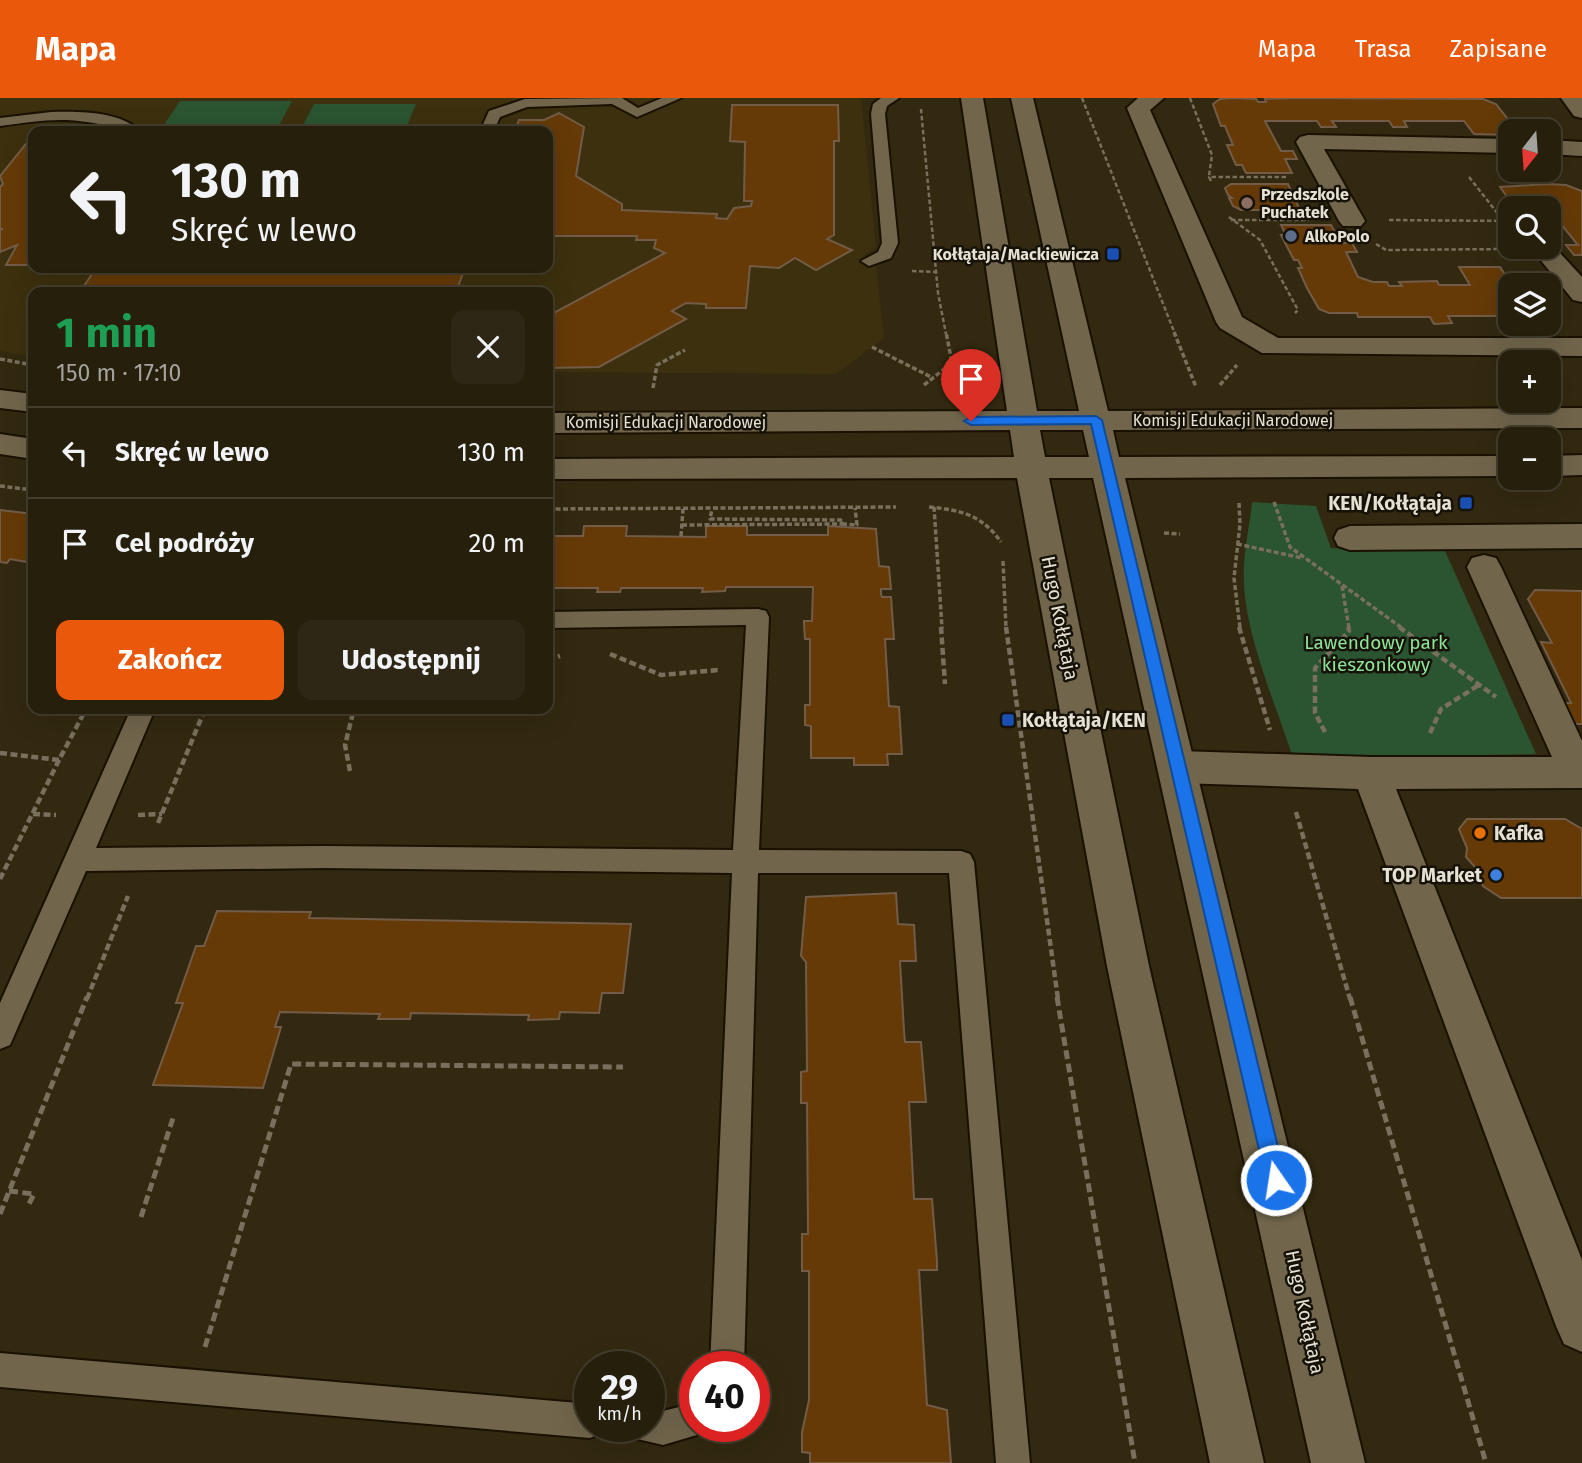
<!DOCTYPE html>
<html lang="pl">
<meta charset="utf-8">
<style>
:root{--surface:#261f0c;--page:#2e2715;--text:#f1f3f6;--muted:#a4a29d;--line:#423d2d;--accent:#ea580c}
body{margin:0;font-family:"Fira Sans",sans-serif;background:var(--page);color:var(--text);height:100vh;display:flex;flex-direction:column;font-size:26px;white-space:nowrap}
*{box-sizing:border-box;margin:0}
p{font-size:23px;color:var(--muted)}
.icon{flex:none;width:38px;height:38px;fill:none;stroke:currentColor;stroke-width:2;stroke-linecap:round;stroke-linejoin:round}
.map{position:relative;flex:1;overflow:hidden}
.side{position:absolute;left:28px;top:189px;width:525px;height:427px;display:flex;flex-direction:column;background:var(--surface);border-radius:14px;box-shadow:0 7px 28px #0002,0 0 0 2px var(--line)}
.side>*{flex:none}
.banner{position:absolute;left:28px;top:28px;width:525px;height:147px;border-radius:14px;box-shadow:0 7px 28px #0002,0 0 0 2px var(--line);background:#261f0c;color:var(--text);overflow:hidden}
.needle{width:46px;rotate:197deg}
.buttons{position:absolute;left:1498px;top:21px;display:grid;gap:14px}
.buttons a{display:grid;place-items:center;width:63px;height:63px;border-radius:14px;background:var(--surface);box-shadow:0 7px 28px #0002,0 0 0 2px var(--line);font-size:35px}
.speed{position:absolute;left:574px;top:1253px;display:flex;gap:14px;font-size:35px;font-weight:700;text-align:center}
.speed>*{display:grid;place-content:center;width:91px;height:91px;border-radius:50%;background:var(--surface);box-shadow:0 7px 28px #0002,0 0 0 2px var(--line);line-height:1}
.speed small{font-size:18px;font-weight:400}
.speed .limit{border:10px solid #d22;background:#fff;color:#111}
.pin{position:absolute;display:grid;place-items:center;width:60px;height:60px;color:#fff;margin:-72px -30px;border-radius:50% 50% 50% 0;rotate:-45deg;box-shadow:0 0 7px #0007}
.pin .icon{rotate:45deg}
.me{position:absolute;width:77px;margin:-38px;rotate:347deg;stroke-linejoin:round;filter:drop-shadow(0 0 5px #0008)}
.turn{display:flex;align-items:center;gap:24px;height:147px;padding:0 28px;font-size:32px}
.turn .icon{width:91px;height:91px;stroke-width:2.5}
.turn b{display:block;font-size:49px;line-height:60px}
.round{display:grid;place-items:center;flex:none;width:74px;height:74px;border-radius:14px;background:var(--page)}
.summary{display:flex;align-items:center;justify-content:space-between;height:119px;padding:0 28px}
h1{font-size:42px;font-weight:700;line-height:52px;color:#1e9e55}
.action{display:flex;gap:14px;margin-top:auto;padding:14px 28px}
.action a{flex:1;height:80px;border-radius:14px;background:var(--accent);color:#fff;font-size:28px;font-weight:700;line-height:80px;text-align:center}
.action a+a{background:var(--page);color:var(--text)}
ul{padding:0;list-style:none}
li{display:flex;align-items:center;gap:21px;height:91px;padding:0 28px;border-top:2px solid var(--line)}
li div{flex:1}
li b{display:block;font-size:26px}
li em{font-style:normal}
header{display:flex;align-items:center;gap:42px;box-sizing:border-box;height:98px;padding:0 35px;background:var(--accent);color:#fff}
header strong{font-size:33px}
nav{display:flex;gap:38px;margin-inline-start:auto;font-size:24px}
.map>svg:first-child{display:block}
.built{fill:#3c300e;fill-rule:evenodd}
.green{fill:#2b5430}
.building{fill:#653a07;stroke:#725c48;stroke-width:2}
.lines{fill:none;stroke-linecap:round;stroke-linejoin:round}
.lane-casing{stroke:#1a1100;stroke-width:4}
.street-casing{stroke:#1a1100;stroke-width:4}
.secondary-casing{stroke:#1a1100;stroke-width:4}
.path-far3{stroke:#78705c;stroke-width:2.5;stroke-dasharray:4.5 2.5;stroke-linecap:butt}
.path-far2{stroke:#78705c;stroke-width:3.5;stroke-dasharray:5 2.5;stroke-linecap:butt}
.path-far1{stroke:#78705c;stroke-width:4.5;stroke-dasharray:7 3.5;stroke-linecap:butt}
.path{stroke:#78705c;stroke-width:5;stroke-dasharray:9 4.5;stroke-linecap:butt}
.lane{fill:#71664c;fill-rule:evenodd}
.street{fill:#71664c;fill-rule:evenodd}
.secondary{fill:#71664c;fill-rule:evenodd}
.route{fill:#1a73e8;stroke:#114b97;stroke-width:2}
.education-dot{fill:#8d6e63;stroke:#161208;stroke-width:2.5}
.service-dot{fill:#5c6f8a;stroke:#161208;stroke-width:2.5}
.transit-dot{fill:#1a4fb4;stroke:#161208;stroke-width:2.5}
.food-dot{fill:#e8710a;stroke:#161208;stroke-width:2.5}
.shop-dot{fill:#3f7fe0;stroke:#161208;stroke-width:2.5}
.labels{text-anchor:middle;dominant-baseline:central;stroke-width:5;stroke-linejoin:round;paint-order:stroke}
.far-poi-label{font-size:16px;font-weight:bold;fill:#e7e1d3;stroke:#161208;text-anchor:start}
.far-street-label{font-size:16px;fill:#e7e1d3;stroke:#161208}
.poi-label{font-size:19px;font-weight:bold;fill:#e7e1d3;stroke:#161208;text-anchor:end}
.street-label{font-size:19px;fill:#e7e1d3;stroke:#161208}
.park-label{font-size:19px;fill:#8ee497;stroke:#161208}
</style>
<header>
<strong>Mapa</strong>
<nav><a>Mapa</a><a>Trasa</a><a>Zapisane</a></nav>
</header>
<div class="map">
<svg width="1582" height="1365" viewBox="0 0 1582 1365">
<rect width="100%" height="100%" fill="#322910"/>
<!-- built -->
<path class="built" d="M0 0H861L876 149 862 159 876 167 884 240 836 276 548 274V194H33V259L0 253ZM33 33H548V170H33Z"/>
<!-- green -->
<g class="green">
<path d="M180 3H292L276 33H160Z"/>
<path d="M314 6H416L405 33H300Z"/>
<path d="M1252 404 1316 408 1331 450 1445 453 1536 656 1293 660C1275 603 1240 527 1244 468 1245 447 1250 425 1252 404Z"/>
</g>
<!-- building -->
<g class="building">
<path d="M1233 0 1256 1 1258 4H1266L1265 1 1296 0 1483 1 1496 6 1510 24H1504L1507 28H1514L1518 33H1510V37L1474 36 1464 23H1404L1407 29H1393L1389 23H1332L1336 29H1321L1317 23H1265L1281 53H1293L1297 61H1285L1292 75H1246L1242 67H1236L1227 47H1233L1225 28H1221L1213 6 1220 1Z"/>
<path d="M732 7H838L839 43H834V137L827 141 852 152 816 172 795 160 779 170 750 168 746 210H706V206L686 205 672 213 686 221 599 269 548 270V218L665 155 654 150 656 142H636L637 138H548V33H515L519 22H544L559 15 584 29 576 78 622 106V112L717 116 716 120 727 121 734 110 751 108 752 103H744L745 44 730 43Z"/>
<path d="M33 37V167H6L17 147 0 154V132L3 131H0V89L3 86 0 78Z"/>
<path d="M1231 86H1288L1300 112H1241L1233 108 1229 100H1232L1228 97 1225 90Z"/>
<path d="M1548 86 1566 87 1582 93V157H1574L1566 147H1578L1552 115H1549V110H1515L1500 89Z"/>
<path d="M1281 127H1331L1341 145H1352L1357 154H1346L1358 179 1373 184H1387L1389 188H1402L1399 184 1437 183 1439 187H1470L1459 169H1500L1512 187 1510 218H1448L1452 225 1434 226 1430 219H1358L1357 215H1329L1319 211 1307 190 1298 170H1302L1298 162H1294L1281 137H1286Z"/>
<path d="M96 170H465L456 194H80Z"/>
<path d="M0 412 33 416V465L10 461 7 465 0 464Z"/>
<path d="M584 428H627L626 438 706 439V428H747V437H828V428L876 431 879 468 889 469 891 491H881V496L882 499H891L894 541H885L889 608 899 609 902 656H887L888 667H854V660H811V628L805 627V607H810V541H805L804 526V523H812L813 489H726L725 493 702 494 703 490H621L620 494H597L598 490H548V438H583Z"/>
<path d="M1535 492 1582 493V626H1574L1563 605H1571L1541 544 1552 545 1528 501Z"/>
<path d="M1467 721H1565L1582 731V800H1501L1483 788 1475 769 1466 759 1467 750 1459 731Z"/>
<path d="M896 795 898 826 914 827 916 863H900L904 933 905 944H921L926 1004H909L914 1101H932L937 1163V1172H919L927 1307 947 1312 951 1365H810V1355L802 1354V1334L809 1302V1173H802V1136H808L807 1005H801V974L807 973 806 864 801 858 806 799Z"/>
<path d="M217 813 311 814 309 820 631 826 623 895H602L599 915 560 914 559 921 528 922 529 917 411 915 410 921H378L380 916 280 914 275 929H281L263 990 153 987 183 905H176L196 848H204Z"/>
</g>
<g class="lines">
<defs>
<g id="lane">
<path d="M622 0 638 10 662 0H681L637 19 612 6 527 9 500 19 494 33H480L489 13 525 1Z"/>
<path d="M881 0H899L887 8 885 16 898 145 891 160 869 168 861 163 878 154 882 145 871 16 873 6Z"/>
<path d="M51 14C78 13 120 13 140 33 121 34 106 26 87 24 58 19 29 24 0 28V20Z"/>
<path d="M758 511 766 513 769 519 759 752 961 753 970 756 974 764 1030 1365H996L949 775H758L744 1269H710L732 775 324 770 86 773 10 947 0 951V905L131 611H155L96 750 324 748 733 752 746 527 548 530V514Z"/>
<path d="M0 1255 590 1306V1328H605L602 1335 590 1340 0 1289Z"/>
<path d="M695 1305V1328H710L707 1334 663 1347 633 1340 628 1328H649V1311L663 1313Z"/>
</g>
<g id="street">
<path d="M1138 0H1164L1150 12 1242 219 1278 240H1582V258L1262 255 1220 230 1216 224 1127 10Z"/>
<path d="M1561 0H1582V20L1574 18Z"/>
<path d="M1308 37 1510 41V55L1324 51 1365 123 1361 128H1343L1339 123 1296 44 1300 39Z"/>
<path d="M1549 42 1582 44V58L1549 56Z"/>
<path d="M1549 143 1582 179V204L1573 202 1530 149H1549Z"/>
<path d="M1582 426V450L1350 452 1338 448 1334 440 1338 432 1350 428Z"/>
<path d="M1484 457 1496 460 1501 469 1582 643V690L1396 691 1582 1162V1254L1564 1246 1556 1228 1358 691 1179 685 1166 680 1160 669 1166 658 1179 653 1371 659H1552L1467 469 1472 460Z"/>
</g>
<g id="secondary">
<path d="M961 0H983L1037 313H1079L1011 0H1033L1108 313 1582 310V330L1113 332 1119 359 1510 358V378L1125 380 1365 1365H1311L1093 380H1049L1149 868 1264 1365H1210L1107 868 1017 380 548 381V361L1014 359 1010 332 548 335V315L1007 313ZM1040 332H1083L1089 359H1045Z"/>
<path d="M0 292 33 296V314L0 310Z"/>
<path d="M0 336 33 341V361L0 356Z"/>
<path d="M1582 357V377L1549 378V358Z"/>
</g>
</defs>
<!-- lane casing -->
<use href="#lane" class="lane-casing"/>
<!-- street casing -->
<use href="#street" class="street-casing"/>
<!-- secondary casing -->
<use href="#secondary" class="secondary-casing"/>
<!-- path-far3 -->
<g class="path-far3">
<path d="M1082 0 1175 236"/>
<path d="M1190 0 1212 57 1209 78"/>
<path d="M921 11 938 195 946 236"/>
<path d="M1469 79 1502 121"/>
<path d="M1211 83 1209 79H1288"/>
<path d="M1229 119 1260 142 1298 212 1295 215"/>
<path d="M1231 122H1309"/>
<path d="M1389 122 1510 123"/>
<path d="M1376 146 1386 152 1506 151"/>
<path d="M912 173 935 174"/>
</g>
<!-- path-far2 -->
<g class="path-far2">
<path d="M1174 234 1196 289"/>
<path d="M872 249 933 280"/>
<path d="M0 261 33 267"/>
<path d="M952 265 975 266"/>
<path d="M924 287 952 265 946 234"/>
<path d="M1220 287 1237 267"/>
<path d="M653 290 657 267 685 252"/>
<path d="M0 388 33 392"/>
<path d="M1274 404 1290 449 1402 530"/>
<path d="M1239 405 1240 426 1234 480 1240 530"/>
<path d="M929 409C961 412 982 417 1001 444"/>
<path d="M934 409 942 530"/>
<path d="M548 411 896 409"/>
<path d="M842 426 857 427 855 410"/>
<path d="M682 427 842 426 843 422 710 421 712 411"/>
<path d="M1164 435 1180 436"/>
<path d="M681 438 683 411"/>
<path d="M1237 446 1302 460"/>
<path d="M1003 463 1006 530"/>
<path d="M1342 488 1349 530"/>
</g>
<!-- path-far1 -->
<g class="path-far1">
<path d="M941 529 945 586"/>
<path d="M1006 529 1058 901"/>
<path d="M1239 529 1270 632"/>
<path d="M1399 529 1496 599"/>
<path d="M610 556 661 577 718 572"/>
<path d="M548 562 560 558"/>
<path d="M1325 634 1315 615V570L1349 533 1348 529"/>
<path d="M1430 635 1441 611 1479 587"/>
<path d="M0 655 59 662 86 611"/>
<path d="M350 673 345 647 354 611"/>
<path d="M1296 714 1350 901"/>
<path d="M33 716 56 717"/>
<path d="M138 717 162 716"/>
<path d="M158 725 205 611"/>
<path d="M0 781 59 662"/>
<path d="M87 901 128 798"/>
</g>
<!-- path -->
<g class="path">
<path d="M1057 899 1135 1365"/>
<path d="M1350 899 1486 1365"/>
<path d="M9 1093 34 1096 28 1108"/>
<path d="M0 1116 87 899"/>
<path d="M141 1119 174 1017"/>
<path d="M205 1249 291 966 623 969"/>
</g>
<!-- lane -->
<use href="#lane" class="lane"/>
<!-- street -->
<use href="#street" class="street"/>
<!-- secondary -->
<use href="#secondary" class="secondary"/>
</g>
<!-- route -->
<path class="route" d="M1096 318 1102 322 1286 1082 1283 1089 1276 1092 1269 1089 1266 1082 1091 326 971 327 964 323 971 319Z"/>
<!-- markers -->
<circle class="education-dot" cx="1247" cy="105" r="7"/>
<circle class="service-dot" cx="1291" cy="138" r="7"/>
<g class="transit-dot">
<rect x="1106" y="149" width="14" height="14" rx="3.5"/>
<rect x="1459" y="398" width="14" height="14" rx="3.5"/>
<rect x="1001" y="615" width="14" height="14" rx="3.5"/>
</g>
<circle class="food-dot" cx="1480" cy="735" r="7"/>
<circle class="shop-dot" cx="1496" cy="777" r="7"/>
<g class="labels">
<!-- far-poi labels -->
<g class="far-poi-label">
<text x="1261" y="96">Przedszkole<tspan x="1261" dy="18">Puchatek</tspan></text>
<text x="1305" y="138">AlkoPolo</text>
<text x="1099" y="156" text-anchor="end">Kołłątaja/Mackiewicza</text>
</g>
<!-- far-street labels -->
<g class="far-street-label">
<text x="1233" y="322">Komisji Edukacji Narodowej</text>
<text x="666" y="324">Komisji Edukacji Narodowej</text>
</g>
<!-- poi labels -->
<g class="poi-label">
<text x="1452" y="405">KEN/Kołłątaja</text>
<text x="1022" y="622" text-anchor="start">Kołłątaja/KEN</text>
<text x="1494" y="735" text-anchor="start">Kafka</text>
<text x="1482" y="777">TOP Market</text>
</g>
<!-- street labels -->
<g class="street-label">
<text transform="translate(1060 520) rotate(79)">Hugo Kołłątaja</text>
<text transform="translate(1305 1214) rotate(78)">Hugo Kołłątaja</text>
</g>
<!-- park labels -->
<g class="park-label">
<text x="1376" y="544">Lawendowy park<tspan x="1376" dy="22">kieszonkowy</tspan></text>
</g>
</g>
</svg>
<div class="buttons">
<a><svg class="needle" viewBox="-14 -14 28 28"><path d="M0-13l5 13h-10z" fill="#e53935"/><path d="M0 13l5-13h-10z" fill="#a4a29d"/></svg></a>
<a><svg class="icon" aria-label="search" viewBox="0 0 24 24"><circle cx="10" cy="10" r="6"/><path d="M15 15l6 6"/></svg></a>
<a><svg class="icon" aria-label="layers" viewBox="0 0 24 24"><path d="M12 4l9 5-9 5-9-5zM3 14l9 5 9-5"/></svg></a>
<a>+</a>
<a>−</a>
</div>
<div class="speed"><div>29<small>km/h</small></div><div class="limit">40</div></div>
<div class="pin" style="left:971px;top:323px;background:#d93025"><svg class="icon" aria-label="arrive" viewBox="0 0 24 24"><path d="M6 21V4h12l-3 4 3 4H6"/></svg></div>
<svg class="me" style="left:1276px;top:1082px" viewBox="-20 -20 40 40"><circle r="17" fill="#1a73e8" stroke="#fff" stroke-width="3"/><path d="M0-11L8 9 0 5-8 9z" fill="#fff"/></svg>
<div class="banner">
<div class="turn"><svg class="icon" aria-label="left" viewBox="0 0 24 24"><path d="M17 20v-9H6M10 6l-5 5 5 5"/></svg><div><b>130 m</b>Skręć w lewo</div></div>
</div>
<section class="side">
<div class="summary"><div><h1>1 min</h1><p>150 m · 17:10</p></div><a class="round"><svg class="icon" aria-label="close" viewBox="0 0 24 24"><path d="M6 6l12 12M18 6L6 18"/></svg></a></div>
<ul>
<li><svg class="icon" aria-label="left" viewBox="0 0 24 24"><path d="M17 20v-9H6M10 6l-5 5 5 5"/></svg><div><b>Skręć w lewo</b></div><em>130 m</em></li>
<li><svg class="icon" aria-label="arrive" viewBox="0 0 24 24"><path d="M6 21V4h12l-3 4 3 4H6"/></svg><div><b>Cel podróży</b></div><em>20 m</em></li>
</ul>
<div class="action"><a>Zakończ</a><a>Udostępnij</a></div>
</section>
</div>
